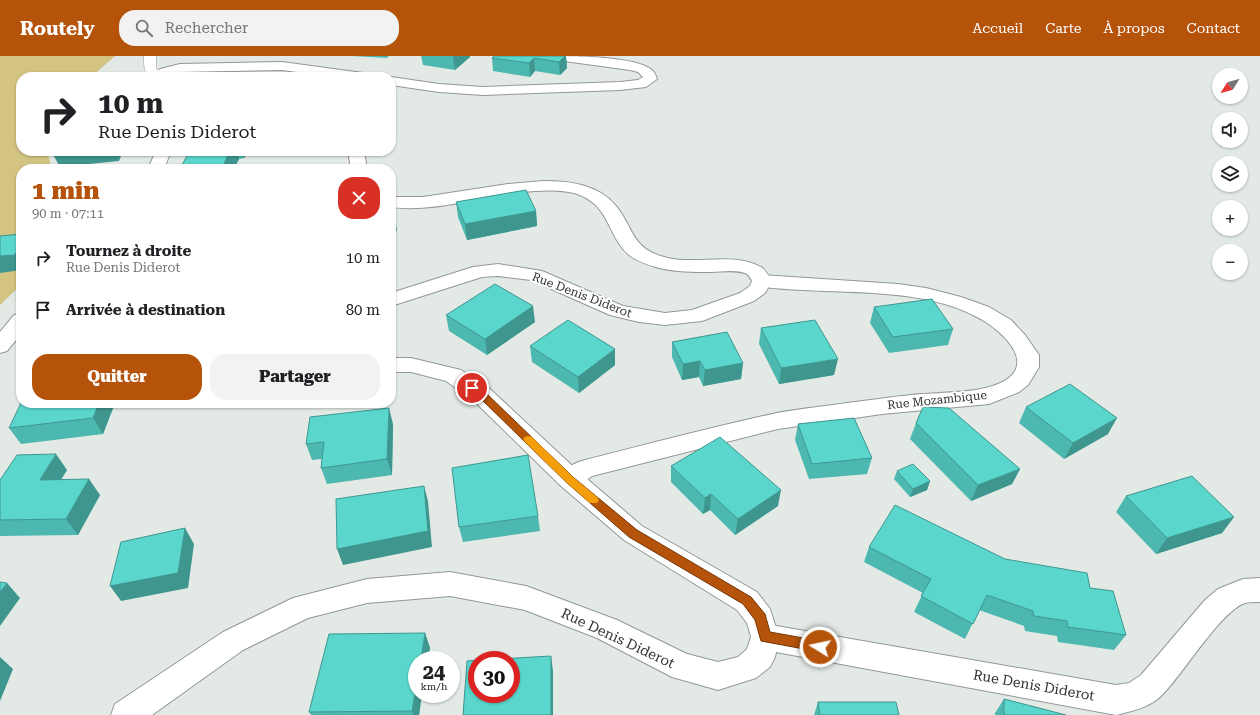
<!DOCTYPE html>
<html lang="fr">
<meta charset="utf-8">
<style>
:root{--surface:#fff;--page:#f2f2f2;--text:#202124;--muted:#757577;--accent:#b45309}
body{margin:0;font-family:"Roboto Serif",serif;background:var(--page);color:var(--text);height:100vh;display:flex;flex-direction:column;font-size:15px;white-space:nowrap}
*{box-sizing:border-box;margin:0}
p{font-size:13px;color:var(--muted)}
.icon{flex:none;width:22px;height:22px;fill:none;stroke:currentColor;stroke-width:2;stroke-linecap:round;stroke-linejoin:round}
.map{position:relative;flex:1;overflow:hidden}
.details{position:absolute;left:16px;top:108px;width:380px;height:244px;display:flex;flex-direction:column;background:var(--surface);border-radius:16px;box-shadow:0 1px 3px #0004}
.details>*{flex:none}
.hud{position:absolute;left:16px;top:16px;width:380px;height:84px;border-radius:16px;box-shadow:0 1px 3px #0004;background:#fff;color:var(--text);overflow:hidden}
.needle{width:26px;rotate:233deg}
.buttons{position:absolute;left:1212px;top:12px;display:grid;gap:8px}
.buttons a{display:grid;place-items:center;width:36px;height:36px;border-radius:50%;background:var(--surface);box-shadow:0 1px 3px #0004;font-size:20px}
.speed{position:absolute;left:408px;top:595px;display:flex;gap:8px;font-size:20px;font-weight:700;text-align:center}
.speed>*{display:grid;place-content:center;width:52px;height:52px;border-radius:50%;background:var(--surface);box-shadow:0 1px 3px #0004;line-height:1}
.speed small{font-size:10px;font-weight:400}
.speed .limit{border:6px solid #d22;background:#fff;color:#111}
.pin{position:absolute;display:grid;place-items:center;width:34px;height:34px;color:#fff;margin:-17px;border:2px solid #fff;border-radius:50%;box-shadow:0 1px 4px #0007}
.me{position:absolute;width:44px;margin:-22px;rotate:280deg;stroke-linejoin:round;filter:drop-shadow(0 0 3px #0008)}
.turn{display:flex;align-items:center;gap:14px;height:84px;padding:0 16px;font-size:18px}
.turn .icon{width:52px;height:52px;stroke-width:2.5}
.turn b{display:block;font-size:28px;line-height:34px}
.round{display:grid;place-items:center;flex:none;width:42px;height:42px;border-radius:16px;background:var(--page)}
.head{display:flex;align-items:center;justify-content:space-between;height:68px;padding:0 16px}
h1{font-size:24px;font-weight:800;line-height:30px;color:var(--accent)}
.action{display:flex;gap:8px;margin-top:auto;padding:8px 16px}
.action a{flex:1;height:46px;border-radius:16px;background:var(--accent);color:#fff;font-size:16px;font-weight:800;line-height:46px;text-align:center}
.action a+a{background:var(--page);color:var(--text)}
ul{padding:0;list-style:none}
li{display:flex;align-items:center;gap:12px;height:52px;padding:0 16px}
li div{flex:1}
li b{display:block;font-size:15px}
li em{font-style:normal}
header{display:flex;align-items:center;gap:24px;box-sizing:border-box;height:56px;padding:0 20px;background:var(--accent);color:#fff}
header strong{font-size:19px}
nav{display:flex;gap:22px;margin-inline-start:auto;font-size:14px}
.search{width:280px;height:36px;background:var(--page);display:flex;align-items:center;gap:10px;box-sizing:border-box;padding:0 14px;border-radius:16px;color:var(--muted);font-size:15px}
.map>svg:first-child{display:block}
.green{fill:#d3c481}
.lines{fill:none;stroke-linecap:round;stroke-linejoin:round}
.lane-casing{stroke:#929894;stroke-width:1}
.street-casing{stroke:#929894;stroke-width:2}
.secondary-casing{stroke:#929894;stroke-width:2}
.lane{fill:#fff;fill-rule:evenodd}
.street{fill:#fff;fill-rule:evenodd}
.secondary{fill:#fff;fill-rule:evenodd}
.wall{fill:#4db8af}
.shaded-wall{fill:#3f968f}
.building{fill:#5ad6cc;stroke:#3f968f}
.route{fill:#b45309;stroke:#753606}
.slow{fill:#f59e0b}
.labels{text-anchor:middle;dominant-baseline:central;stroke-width:4;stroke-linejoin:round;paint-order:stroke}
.street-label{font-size:12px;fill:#313332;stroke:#fff}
.near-street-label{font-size:14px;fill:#313332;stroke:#fff}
</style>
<header>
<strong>Routely</strong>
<div class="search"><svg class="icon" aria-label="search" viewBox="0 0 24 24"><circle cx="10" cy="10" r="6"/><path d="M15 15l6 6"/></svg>Rechercher</div>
<nav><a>Accueil</a><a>Carte</a><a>À propos</a><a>Contact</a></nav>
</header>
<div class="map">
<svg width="1260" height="659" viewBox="0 0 1260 659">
<rect width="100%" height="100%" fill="#e3eae6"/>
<!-- green -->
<path class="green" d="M0 0H115L91 21H21V95H47L52 113H21V229L0 249Z"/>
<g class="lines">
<defs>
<path id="lane" d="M144 0H156V13L165 16 167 19 166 21C145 21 144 20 144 0Z"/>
<g id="street">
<path d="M161 95 167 97 169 100 164 113H148L155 97Z"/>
<path d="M762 219 898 228 926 232 961 241 989 251 1011 264 1025 279 1039 299V311L1028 329 1019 336 989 348 882 358 778 373 592 420C581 428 576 434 561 430L558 423C563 413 574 407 585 404 649 388 712 371 777 357 792 354 809 352 825 350 857 346 888 341 921 338 946 336 996 338 1013 318 1030 296 992 268 975 260 926 234 857 237 803 234 787 233 771 233 755 229L752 225 755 221Z"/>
<path d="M21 258V278L7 295 0 297V276L14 259Z"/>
<path d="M1260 522V546C1255 546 1249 546 1245 547 1221 555 1183 618 1163 638 1151 651 1133 655 1116 659L765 594 755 590 751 581 755 572 765 568 1116 629 1129 627 1141 619 1205 544 1218 533 1243 523Z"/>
</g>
<g id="secondary">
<path d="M550 0C571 0 639 0 653 15 655 17 656 20 657 23L646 31 620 34 483 39 439 36 391 29V21L439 28 483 31 620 26 638 24 643 21 638 16 630 14 557 4 552 3Z"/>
<path d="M282 6 363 17 368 18 370 21H333L282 14 180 16 170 19 168 21H154L160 13 180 8Z"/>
<path d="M348 95H364L367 113H351Z"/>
<path d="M543 125C569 125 598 128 616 150 634 172 631 192 664 201 694 210 733 195 761 211 765 213 769 221 772 225L765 237 754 245 702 265 665 269 639 266 610 259 531 224 498 220 482 221 391 250V237L473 211 498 208 542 215 623 250 665 257 692 254 740 237 750 230 752 225C751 222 749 220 747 218 736 213 722 216 711 216 693 216 676 216 659 212 649 209 638 206 629 199 606 179 611 148 574 137 562 134 548 134 535 135 488 138 438 157 391 151V141H423L508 128Z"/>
<path d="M391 302H411L461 314 490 333 579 416 642 470 757 536 770 553 779 581 775 601 770 611 756 622 718 634 672 621 597 582 525 554 450 540 367 547 308 562 243 594 152 659H111L115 648 223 576 293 542 367 523 450 516 526 530 617 564 687 598 718 606 738 601 747 593 751 581 747 567 737 554 624 484 561 430 474 345 446 325 411 316H391Z"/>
</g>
</defs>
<!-- lane casing -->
<use href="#lane" class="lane-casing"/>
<!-- street casing -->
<use href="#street" class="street-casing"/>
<!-- secondary casing -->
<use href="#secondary" class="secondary-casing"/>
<!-- lane -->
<use href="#lane" class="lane"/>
<!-- street -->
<use href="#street" class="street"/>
<!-- secondary -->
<use href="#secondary" class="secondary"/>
</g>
<!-- wall -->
<g class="wall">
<path d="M352 0H389L387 2Z"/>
<path d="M421 0H470V1L455 14 423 9Z"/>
<path d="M566 0 567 12 560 19 535 15 530 21 493 15 492 2Z"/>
<path d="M190 95H246L247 97 244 102 239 103 234 113H180V112Z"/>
<path d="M456 146 536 155 537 170 467 184 458 161Z"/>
<path d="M874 251 953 273 948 289 889 297 870 267Z"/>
<path d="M446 259 535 266 487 299 449 275Z"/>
<path d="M761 272 834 319 779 328 759 288Z"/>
<path d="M672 286 743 307 741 323 703 330 699 321 682 324 672 301Z"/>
<path d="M530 290 615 309 579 337 532 306Z"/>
<path d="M115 347 103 378 21 388 9 372Z"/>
<path d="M1026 351 1108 378 1064 403 1019 367Z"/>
<path d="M916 367 1020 413 1012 428 971 445 910 383Z"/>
<path d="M393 368 392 419 327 428 321 412 322 403 312 404 306 388Z"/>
<path d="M798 368 872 402 867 418 809 423 795 384Z"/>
<path d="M671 410 778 450 735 479 710 454 703 458 671 426Z"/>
<path d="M67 414 61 423 100 439 78 479 0 480V424Z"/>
<path d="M897 415 930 425 927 434 910 441 894 423Z"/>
<path d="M1126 440 1234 461 1222 477 1156 498 1116 456Z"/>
<path d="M538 460 540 475 463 486 459 471Z"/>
<path d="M869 491 1005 503 1090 532 1126 579 1114 594 1058 586 1057 580 1025 575 1024 570 979 554 965 583 914 556 923 537 864 506Z"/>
<path d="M425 577 430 592 428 604H417L422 638 419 659H311L309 656Z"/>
<path d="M1004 643 1066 659H995V657Z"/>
<path d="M818 646 899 659H814Z"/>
</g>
<!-- shaded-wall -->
<g class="shaded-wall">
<path d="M454 0H470V1L455 14 453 1Z"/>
<path d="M565 0H566L567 12 560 19 559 6Z"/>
<path d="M534 2 535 15 530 21 529 7Z"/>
<path d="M69 95H123L119 105 60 111 52 97Z"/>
<path d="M230 95H236L239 103 234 113H224L223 110Z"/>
<path d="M241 95H246L247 97 244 102Z"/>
<path d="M536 155 537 170 467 184 465 168Z"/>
<path d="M394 159 397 174 391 185V163Z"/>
<path d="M21 186V214L0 217V200Z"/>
<path d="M533 250 535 266 487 299 485 283Z"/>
<path d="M615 293V309L579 337 578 321Z"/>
<path d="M838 303 834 319 779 328 781 312Z"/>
<path d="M700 305 699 321 682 324 683 308Z"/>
<path d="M743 307 741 323 703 330 705 314Z"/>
<path d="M99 347H115L103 378 93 362Z"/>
<path d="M389 352 393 368 392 419 387 403Z"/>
<path d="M1117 362 1108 378 1064 403 1073 387Z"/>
<path d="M56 398 67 414 51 440 40 424Z"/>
<path d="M1020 413 1012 428 971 445 978 429Z"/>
<path d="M89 423 100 439 78 479 66 463Z"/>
<path d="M930 425 927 434 910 441 913 433Z"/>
<path d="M424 430 428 445 432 491 343 509 337 493Z"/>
<path d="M781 434 778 450 735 479 738 463Z"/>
<path d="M711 438 710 454 703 458 705 442Z"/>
<path d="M1234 461 1222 477 1156 498 1167 482Z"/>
<path d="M185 472 194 488 188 532 121 545 110 530Z"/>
<path d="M7 527 20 542 0 570V536Z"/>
<path d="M425 577 430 592 428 604H421Z"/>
<path d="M551 600 553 615V659H551Z"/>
<path d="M0 601 13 613 0 645Z"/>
<path d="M417 625V638H422L419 659H413L412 655Z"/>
</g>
<!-- building -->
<g class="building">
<path d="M494 0H565L559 6 534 2 529 7 492 2Z"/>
<path d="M53 95H69L52 97Z"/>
<path d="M190 95H230L223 110 180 112Z"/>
<path d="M526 134 536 155 465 168 456 146Z"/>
<path d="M391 158 394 159 391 163Z"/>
<path d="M21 178V186L15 199 0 200V180Z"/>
<path d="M495 228 533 250 485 283 446 259Z"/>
<path d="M932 243 953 273 893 281 874 251Z"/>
<path d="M568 264 615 293 578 321 530 290Z"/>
<path d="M815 264 838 303 781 312 761 272Z"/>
<path d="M727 276 743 307 705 314 700 305 683 308 672 286Z"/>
<path d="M1070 328 1117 362 1073 387 1026 351Z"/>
<path d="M21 347H99L93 362 9 372Z"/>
<path d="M923 351 949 352 1020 413 978 429 916 367Z"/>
<path d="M389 352 387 403 321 412 324 386 306 388 310 361Z"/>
<path d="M854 362 872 402 812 408 798 368Z"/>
<path d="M720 381 781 434 738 463 711 438 705 442 671 410Z"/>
<path d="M56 398 40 424 89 423 66 463 0 464V424L17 399Z"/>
<path d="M528 399 538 460 459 471 452 412Z"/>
<path d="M913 408 930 425 913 433 897 415Z"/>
<path d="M1192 420 1234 461 1167 482 1126 440Z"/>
<path d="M424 430 428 475 337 493 336 443Z"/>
<path d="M895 449 1005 503 1087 517 1090 532 1113 535 1126 579 1068 571 1067 565 1034 560 1033 555 987 539 973 568 921 540 931 523 869 491Z"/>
<path d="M185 472 178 517 110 530 121 486Z"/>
<path d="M0 526 7 527 0 536Z"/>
<path d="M425 577 421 604H417V625L412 655 309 656 329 578Z"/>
<path d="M551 600V659H463L467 605 477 604V638H511V604H482Z"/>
<path d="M1004 643 1066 659H1004Z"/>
<path d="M818 646H896L899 659H820Z"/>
</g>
<!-- route -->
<path class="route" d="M472 329 486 337 573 421 637 474 751 541 765 558 770 576 820 585 825 587 826 591 825 594 820 596 761 585 755 564 743 548 629 481 566 426 479 341 468 332Z"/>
<!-- slow -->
<path class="slow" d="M528 380 532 381 573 421 597 441 599 444 597 447H590L566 426 525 386 523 383 525 381Z"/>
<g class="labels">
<!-- street labels -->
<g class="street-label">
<text transform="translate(582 239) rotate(21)">Rue Denis Diderot</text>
<text transform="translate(937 344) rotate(-6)">Rue Mozambique</text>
</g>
<!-- near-street labels -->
<g class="near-street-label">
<text transform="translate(618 582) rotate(25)">Rue Denis Diderot</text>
<text transform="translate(1034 629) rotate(10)">Rue Denis Diderot</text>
</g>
</g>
</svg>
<div class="buttons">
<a><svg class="needle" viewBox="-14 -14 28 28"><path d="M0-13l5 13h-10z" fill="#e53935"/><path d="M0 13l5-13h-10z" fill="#757577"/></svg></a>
<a><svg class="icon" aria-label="sound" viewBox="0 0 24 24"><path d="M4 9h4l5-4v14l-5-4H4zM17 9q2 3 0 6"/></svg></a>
<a><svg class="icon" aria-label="layers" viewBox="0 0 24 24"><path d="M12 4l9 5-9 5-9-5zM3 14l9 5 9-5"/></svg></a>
<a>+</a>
<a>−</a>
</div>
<div class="speed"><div>24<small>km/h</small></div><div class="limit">30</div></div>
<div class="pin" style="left:472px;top:332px;background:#d93025"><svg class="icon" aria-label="arrive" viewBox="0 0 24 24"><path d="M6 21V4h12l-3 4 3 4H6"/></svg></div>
<svg class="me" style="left:820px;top:591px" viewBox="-20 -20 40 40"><circle r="17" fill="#b45309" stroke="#fff" stroke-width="3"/><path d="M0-11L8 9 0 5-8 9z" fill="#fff"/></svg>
<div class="hud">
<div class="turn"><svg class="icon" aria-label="right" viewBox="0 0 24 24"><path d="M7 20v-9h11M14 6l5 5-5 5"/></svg><div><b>10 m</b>Rue Denis Diderot</div></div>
</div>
<section class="details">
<div class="head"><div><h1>1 min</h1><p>90 m · 07:11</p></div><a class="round" style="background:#d93025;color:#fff"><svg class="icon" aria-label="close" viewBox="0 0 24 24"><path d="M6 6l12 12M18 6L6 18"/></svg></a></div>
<ul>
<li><svg class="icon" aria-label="right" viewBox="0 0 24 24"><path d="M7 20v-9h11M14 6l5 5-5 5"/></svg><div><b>Tournez à droite</b><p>Rue Denis Diderot</p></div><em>10 m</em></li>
<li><svg class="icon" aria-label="arrive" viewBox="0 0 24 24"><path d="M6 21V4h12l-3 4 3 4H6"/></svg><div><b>Arrivée à destination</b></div><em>80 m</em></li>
</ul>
<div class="action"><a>Quitter</a><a>Partager</a></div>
</section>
</div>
